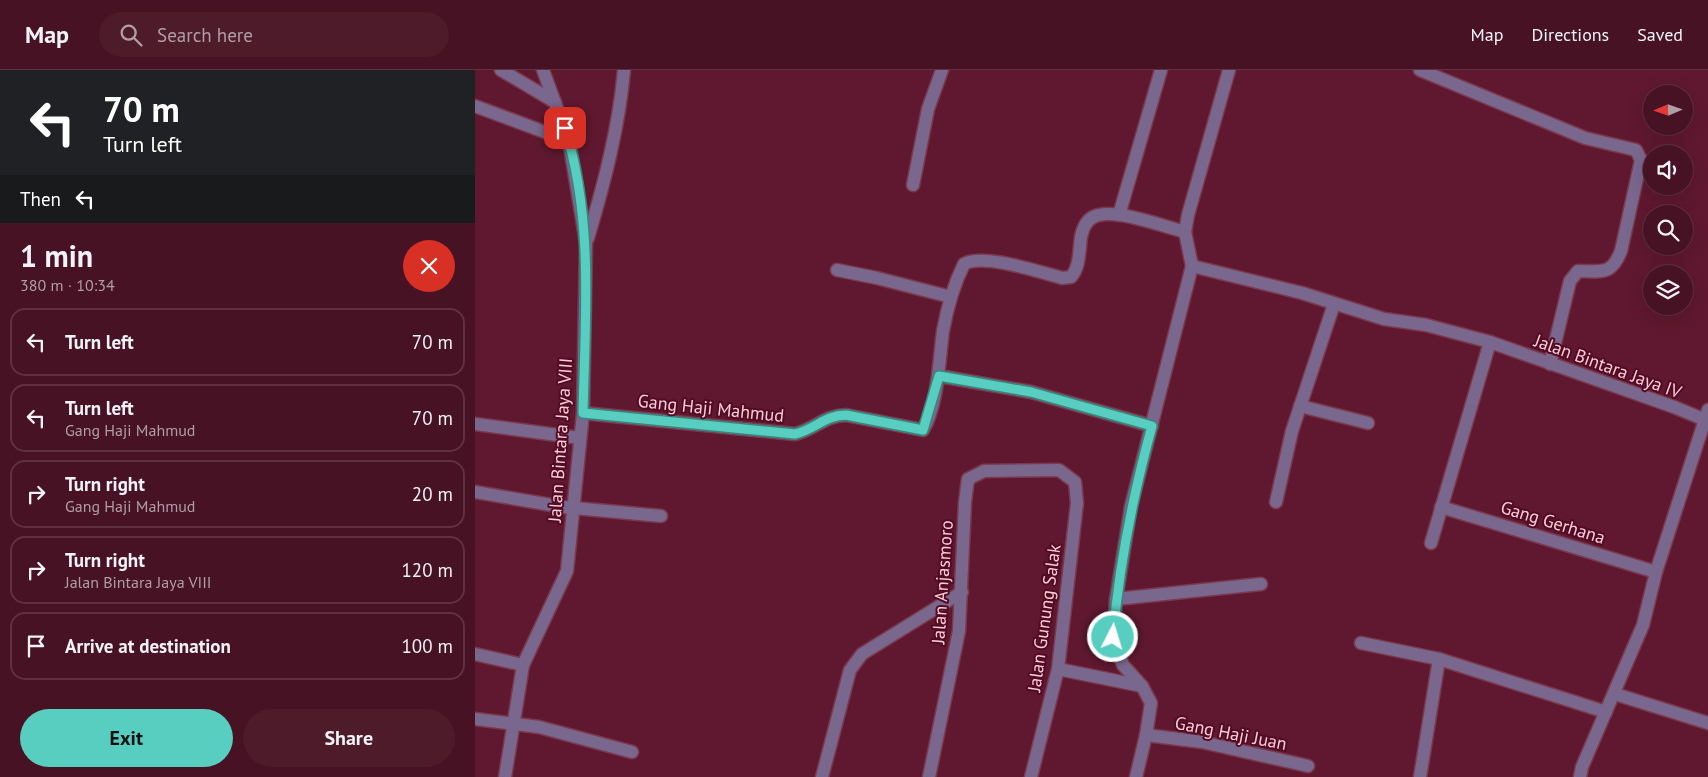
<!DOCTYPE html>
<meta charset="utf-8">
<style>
:root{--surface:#471223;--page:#4e1b2b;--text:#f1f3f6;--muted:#b09ea6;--line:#5f3241;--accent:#58cec1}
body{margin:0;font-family:"PT Sans",sans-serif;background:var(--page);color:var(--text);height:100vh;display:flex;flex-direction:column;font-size:19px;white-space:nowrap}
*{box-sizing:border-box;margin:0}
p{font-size:16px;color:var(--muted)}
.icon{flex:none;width:28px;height:28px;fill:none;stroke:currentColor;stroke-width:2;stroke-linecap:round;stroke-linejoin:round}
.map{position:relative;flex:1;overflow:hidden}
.drawer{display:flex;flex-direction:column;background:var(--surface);width:475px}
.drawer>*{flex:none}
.banner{background:#202124;color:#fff;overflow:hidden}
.needle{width:32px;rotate:268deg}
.controls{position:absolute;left:1168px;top:15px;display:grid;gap:10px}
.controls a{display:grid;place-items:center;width:50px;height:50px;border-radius:50%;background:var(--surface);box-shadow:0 5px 20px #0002,0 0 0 1px var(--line);font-size:25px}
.pin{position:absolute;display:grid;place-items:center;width:42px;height:42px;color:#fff;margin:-21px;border-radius:10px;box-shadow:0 2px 8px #0006}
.me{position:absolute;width:55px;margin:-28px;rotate:5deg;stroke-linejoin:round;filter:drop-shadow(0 0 4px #0008)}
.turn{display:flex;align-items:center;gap:18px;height:105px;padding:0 20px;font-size:22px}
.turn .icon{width:65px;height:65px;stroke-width:2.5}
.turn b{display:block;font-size:35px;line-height:42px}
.then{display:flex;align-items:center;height:48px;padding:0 20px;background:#0003;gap:10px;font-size:19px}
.round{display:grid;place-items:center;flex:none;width:52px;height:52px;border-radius:26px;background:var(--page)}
.overview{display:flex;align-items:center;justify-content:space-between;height:85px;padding:0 20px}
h1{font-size:30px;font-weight:700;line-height:38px}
.cta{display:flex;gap:10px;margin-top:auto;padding:10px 20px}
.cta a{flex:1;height:58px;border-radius:30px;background:var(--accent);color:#111;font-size:20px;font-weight:700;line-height:58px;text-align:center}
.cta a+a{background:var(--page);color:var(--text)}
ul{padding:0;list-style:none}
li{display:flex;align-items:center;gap:15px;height:68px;margin:0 10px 8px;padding:0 10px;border:2px solid var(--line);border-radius:15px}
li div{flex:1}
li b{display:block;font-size:19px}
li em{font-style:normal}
header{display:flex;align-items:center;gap:30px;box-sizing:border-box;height:70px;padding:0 25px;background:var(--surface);border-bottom:1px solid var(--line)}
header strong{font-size:24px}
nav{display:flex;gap:28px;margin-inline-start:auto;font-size:18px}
.search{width:350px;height:45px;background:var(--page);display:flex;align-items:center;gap:12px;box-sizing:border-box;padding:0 18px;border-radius:28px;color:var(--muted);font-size:19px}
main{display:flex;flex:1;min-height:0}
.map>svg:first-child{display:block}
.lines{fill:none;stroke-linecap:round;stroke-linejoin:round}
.minor-casing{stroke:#7b394d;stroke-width:15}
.minor{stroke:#79678e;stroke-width:12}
.route-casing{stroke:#39867d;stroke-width:12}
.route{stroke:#58cec1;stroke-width:9}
.labels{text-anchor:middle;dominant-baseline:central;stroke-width:4;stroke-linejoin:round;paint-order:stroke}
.street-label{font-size:18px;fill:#fbced6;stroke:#530b25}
</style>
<header>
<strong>Map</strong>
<div class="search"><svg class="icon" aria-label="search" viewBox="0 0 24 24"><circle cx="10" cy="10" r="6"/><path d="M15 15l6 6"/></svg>Search here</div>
<nav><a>Map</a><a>Directions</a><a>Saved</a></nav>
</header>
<main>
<section class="drawer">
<div class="banner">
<div class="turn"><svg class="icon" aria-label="left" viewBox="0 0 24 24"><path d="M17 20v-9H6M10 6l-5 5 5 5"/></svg><div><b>70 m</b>Turn left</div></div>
<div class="then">Then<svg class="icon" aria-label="left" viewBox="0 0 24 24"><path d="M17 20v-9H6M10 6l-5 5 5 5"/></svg></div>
</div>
<div class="overview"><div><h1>1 min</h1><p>380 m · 10:34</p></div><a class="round" style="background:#d93025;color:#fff"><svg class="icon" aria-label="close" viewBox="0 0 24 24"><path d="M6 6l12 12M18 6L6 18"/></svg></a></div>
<ul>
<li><svg class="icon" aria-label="left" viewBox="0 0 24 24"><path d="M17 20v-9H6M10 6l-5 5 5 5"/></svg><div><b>Turn left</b></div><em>70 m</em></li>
<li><svg class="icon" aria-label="left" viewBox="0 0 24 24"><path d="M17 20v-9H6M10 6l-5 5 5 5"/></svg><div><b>Turn left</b><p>Gang Haji Mahmud</p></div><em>70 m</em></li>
<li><svg class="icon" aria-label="right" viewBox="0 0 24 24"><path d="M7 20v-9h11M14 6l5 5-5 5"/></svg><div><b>Turn right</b><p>Gang Haji Mahmud</p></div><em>20 m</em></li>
<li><svg class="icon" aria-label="right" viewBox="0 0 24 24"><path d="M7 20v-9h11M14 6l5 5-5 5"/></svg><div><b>Turn right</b><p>Jalan Bintara Jaya VIII</p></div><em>120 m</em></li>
<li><svg class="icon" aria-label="arrive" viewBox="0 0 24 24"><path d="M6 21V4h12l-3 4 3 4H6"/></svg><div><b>Arrive at destination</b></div><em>100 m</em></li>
</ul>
<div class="cta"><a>Exit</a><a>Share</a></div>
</section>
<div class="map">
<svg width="1233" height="707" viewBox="0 0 1233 707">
<rect width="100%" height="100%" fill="#5f182f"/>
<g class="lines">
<defs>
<g id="minor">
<path d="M26 0 80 32"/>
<path d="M945 0 1110 68 1161 80 1166 90 1146 181C1136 206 1127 201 1103 201L1095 211 1075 294"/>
<path d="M0 36 94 71"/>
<path d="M438 115 453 39 467 0"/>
<path d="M644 145 686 0"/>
<path d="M113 168C129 114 144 57 149 0"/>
<path d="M717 196 827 223 909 249 951 255 1015 272 1199 337 1233 351"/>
<path d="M362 200 402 208 476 227"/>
<path d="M464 306 556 322 677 356"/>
<path d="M825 336 893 353"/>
<path d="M108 343 320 364C339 360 350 345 371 345L448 360C463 335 464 290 468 261 472 239 479 214 489 194 508 183 565 202 587 208L596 207C605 197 604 181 606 167 608 157 613 147 624 145 645 140 688 156 710 162"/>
<path d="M0 354 105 368"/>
<path d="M0 422 88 437 186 446"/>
<path d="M801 432 817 361 859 234"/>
<path d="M966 437 1181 502"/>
<path d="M956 473 1015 272"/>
<path d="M641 529 786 514"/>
<path d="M886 573 964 589 1131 642"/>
<path d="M0 584 48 595"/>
<path d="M583 599 667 616"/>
<path d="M1140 624 1233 653"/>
<path d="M0 649 64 657 157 682"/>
<path d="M671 665 727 672 833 696"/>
<path d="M30 707 48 595 92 501 108 343 111 173 94 71 68 0"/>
<path d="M347 707 375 600 387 584 487 522"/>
<path d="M454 707 484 561 490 432 493 409 509 401 584 400 600 412 602 433 583 599 556 707"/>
<path d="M661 707 671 665 676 633 667 616 648 595 638 567 641 529 656 436 717 196 710 162 713 145 754 0"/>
<path d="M945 707 964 589"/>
<path d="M1105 707 1107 697 1168 555 1181 502 1233 340"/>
</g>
</defs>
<!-- minor casing -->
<use href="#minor" class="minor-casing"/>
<!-- minor -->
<use href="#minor" class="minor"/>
</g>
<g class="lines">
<defs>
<path id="route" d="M90 58C119 150 110 248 108 343L320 364C339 360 350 345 371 345L448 360 464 306 556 322 677 356C658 425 644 495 638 567"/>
</defs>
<!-- route casing -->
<use href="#route" class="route-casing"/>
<!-- route -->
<use href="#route" class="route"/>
</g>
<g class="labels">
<!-- street labels -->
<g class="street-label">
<text transform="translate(1133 296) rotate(20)">Jalan Bintara Jaya IV</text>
<text transform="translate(236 338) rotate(6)">Gang Haji Mahmud</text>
<text transform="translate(85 370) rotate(-86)">Jalan Bintara Jaya VIII</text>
<text transform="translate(1078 452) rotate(17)">Gang Gerhana</text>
<text transform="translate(467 512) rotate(-86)">Jalan Anjasmoro</text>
<text transform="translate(569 548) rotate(-82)">Jalan Gunung Salak</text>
<text transform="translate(756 663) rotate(11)">Gang Haji Juan</text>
</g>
</g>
</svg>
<div class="controls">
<a><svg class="needle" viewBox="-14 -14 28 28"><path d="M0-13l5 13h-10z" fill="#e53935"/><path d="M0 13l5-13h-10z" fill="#b09ea6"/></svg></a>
<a><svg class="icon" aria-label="sound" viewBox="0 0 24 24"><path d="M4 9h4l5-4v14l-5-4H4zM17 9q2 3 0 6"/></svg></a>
<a><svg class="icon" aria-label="search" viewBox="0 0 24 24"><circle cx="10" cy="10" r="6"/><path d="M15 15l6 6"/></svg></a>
<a><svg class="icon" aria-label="layers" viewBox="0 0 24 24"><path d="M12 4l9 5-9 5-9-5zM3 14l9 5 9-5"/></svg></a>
</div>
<div class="pin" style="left:90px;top:58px;background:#d93025"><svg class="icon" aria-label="arrive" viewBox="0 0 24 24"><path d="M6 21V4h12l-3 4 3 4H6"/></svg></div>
<svg class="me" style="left:638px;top:567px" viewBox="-20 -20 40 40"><circle r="17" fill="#58cec1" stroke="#fff" stroke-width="3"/><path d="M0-11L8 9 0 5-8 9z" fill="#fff"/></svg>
</div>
</main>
